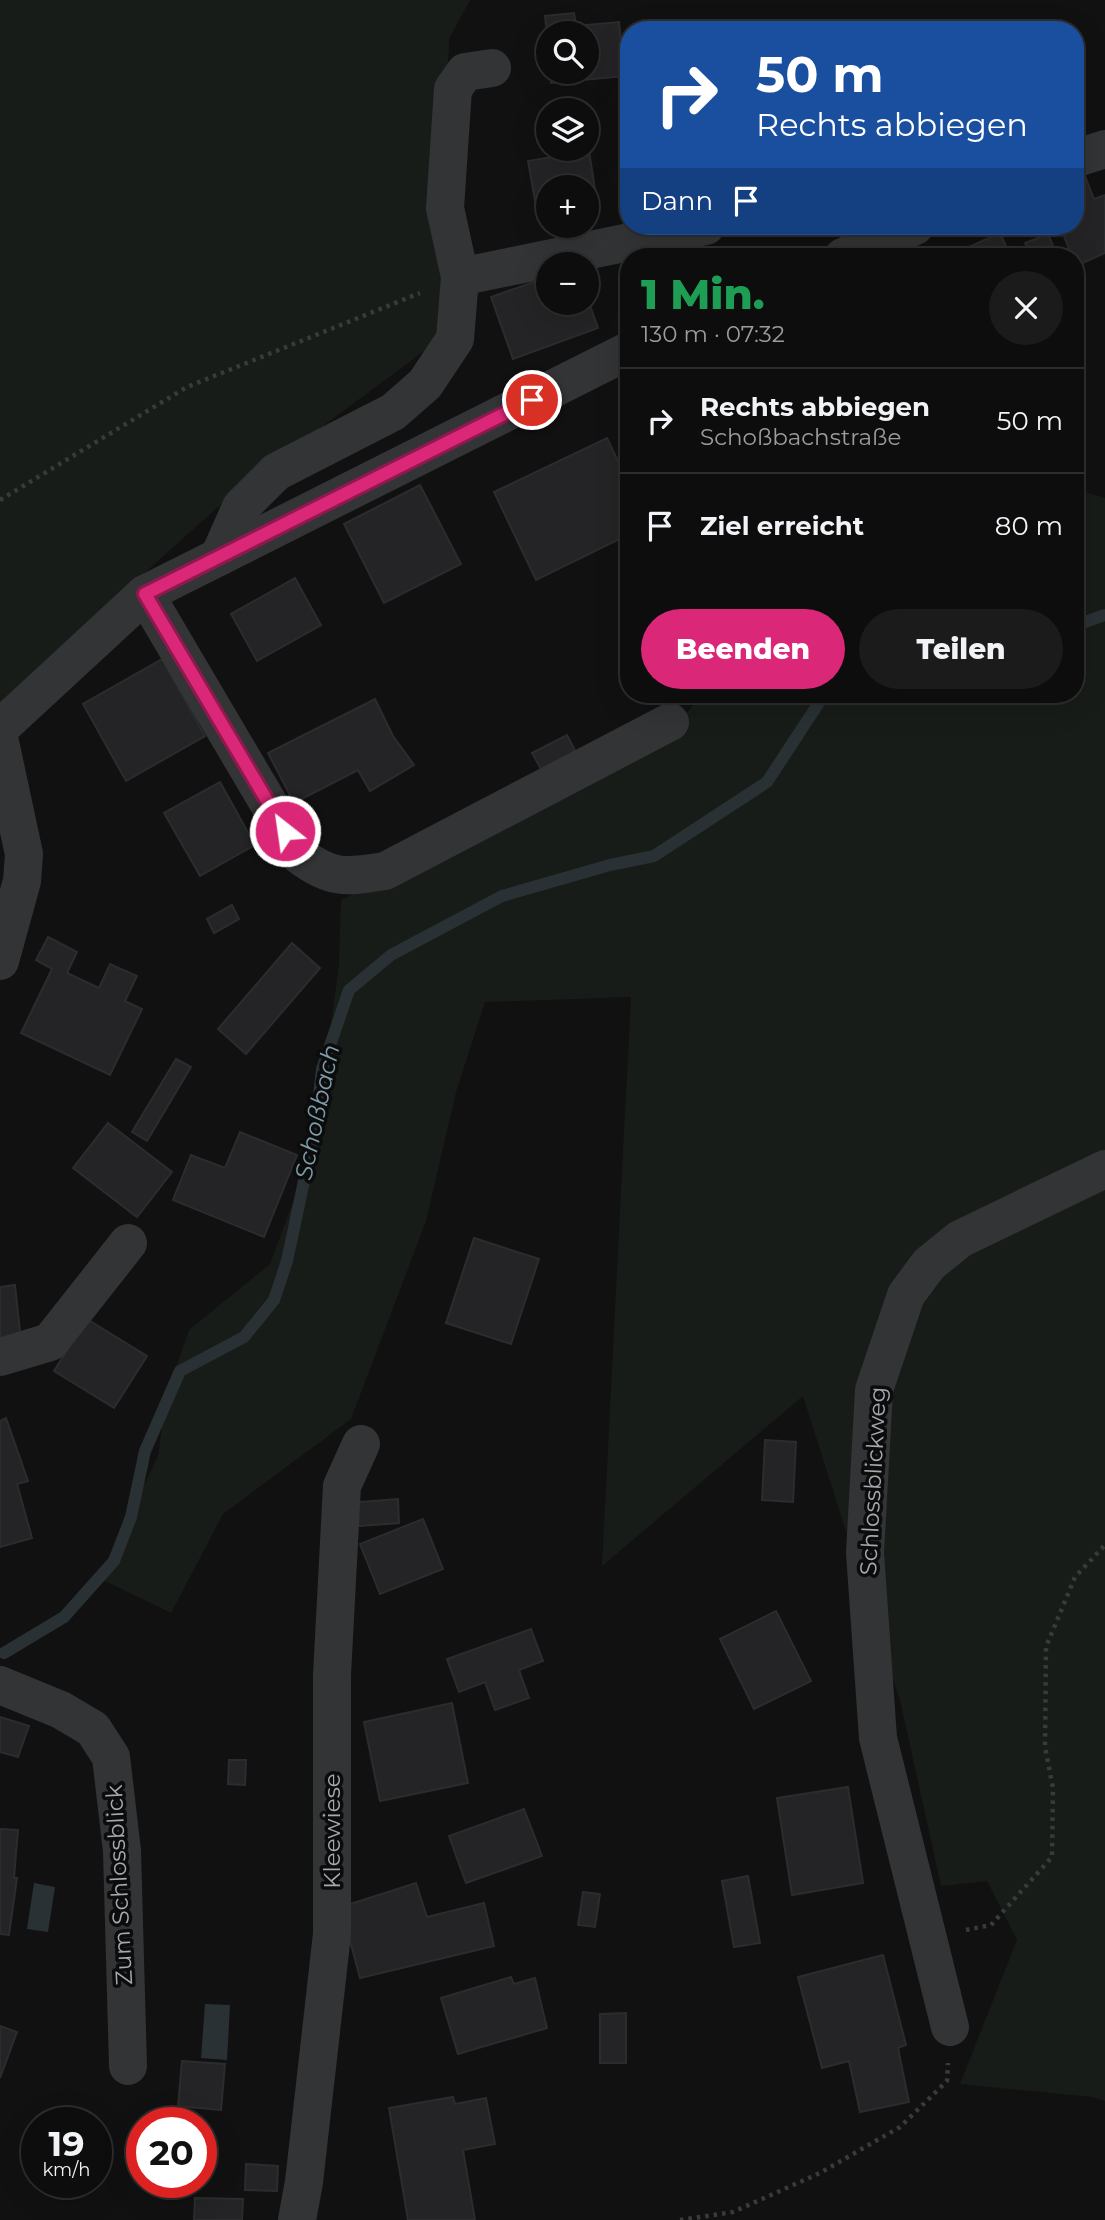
<!DOCTYPE html>
<html lang="de">
<meta charset="utf-8">
<style>
:root{--surface:#0d0d0e;--page:#1b1b1c;--text:#f1f3f6;--muted:#9a9c9e;--line:#2d2d2e;--accent:#db2777}
body{margin:0;font-family:Montserrat,sans-serif;background:var(--page);color:var(--text);height:100vh;display:flex;flex-direction:column;font-size:26px;white-space:nowrap}
*{box-sizing:border-box;margin:0}
p{font-size:23px;color:var(--muted)}
.icon{flex:none;width:38px;height:38px;fill:none;stroke:currentColor;stroke-width:2;stroke-linecap:round;stroke-linejoin:round}
.map{position:relative;flex:1;overflow:hidden}
.panel{position:absolute;left:620px;top:248px;width:464px;height:455px;display:flex;flex-direction:column;background:var(--surface);border-radius:28px;box-shadow:0 7px 28px #0002,0 0 0 2px var(--line)}
.panel>*{flex:none}
.top-card{position:absolute;left:620px;top:21px;width:464px;height:214px;border-radius:28px;box-shadow:0 7px 28px #0002,0 0 0 2px var(--line);background:#1a4fa0;color:#fff;overflow:hidden}
.controls{position:absolute;left:536px;top:21px;display:grid;gap:14px}
.controls a{display:grid;place-items:center;width:63px;height:63px;border-radius:50%;background:var(--surface);box-shadow:0 7px 28px #0002,0 0 0 2px var(--line);font-size:35px}
.speed{position:absolute;left:21px;top:2107px;display:flex;gap:14px;font-size:35px;font-weight:700;text-align:center}
.speed>*{display:grid;place-content:center;width:91px;height:91px;border-radius:50%;background:var(--surface);box-shadow:0 7px 28px #0002,0 0 0 2px var(--line);line-height:1}
.speed small{font-size:18px;font-weight:400}
.speed .limit{border:10px solid #d22;background:#fff;color:#111}
.pin{position:absolute;display:grid;place-items:center;width:60px;height:60px;color:#fff;margin:-30px;border:4px solid #fff;border-radius:50%;box-shadow:0 2px 7px #0007}
.me{position:absolute;width:77px;margin:-38px;rotate:330deg;stroke-linejoin:round;filter:drop-shadow(0 0 5px #0008)}
.turn{display:flex;align-items:center;gap:24px;height:147px;padding:0 21px;font-size:32px}
.turn .icon{width:91px;height:91px;stroke-width:2.5}
.turn b{display:block;font-size:49px;line-height:60px}
.then{display:flex;align-items:center;height:66px;padding:0 21px;background:#0003;gap:14px;font-size:26px}
.round{display:grid;place-items:center;flex:none;width:74px;height:74px;border-radius:37px;background:var(--page)}
.head{display:flex;align-items:center;justify-content:space-between;height:119px;padding:0 21px}
h1{font-size:42px;font-weight:800;line-height:52px;color:#1e9e55}
.action{display:flex;gap:14px;margin-top:auto;padding:14px 21px}
.action a{flex:1;height:80px;border-radius:42px;background:var(--accent);color:#fff;font-size:28px;font-weight:800;line-height:80px;text-align:center}
.action a+a{background:var(--page);color:var(--text)}
ul{padding:0;list-style:none}
li{display:flex;align-items:center;gap:21px;height:105px;padding:0 21px;border-top:2px solid var(--line)}
li div{flex:1}
li b{display:block;font-size:26px}
li em{font-style:normal}
.map>svg:first-child{display:block}
.green{fill:#181c18}
.water{fill:#293134}
.lines{fill:none;stroke-linecap:round;stroke-linejoin:round}
.stream{stroke:#293134;stroke-width:12}
.building{fill:#242426;stroke:#2b2c2e;stroke-width:2}
.path{stroke:#383b3d;stroke-width:4.5;stroke-dasharray:3.5 5;stroke-linecap:butt}
.minor{stroke:#323436;stroke-width:38}
.route-casing{stroke:#8e194d;stroke-width:18}
.route{stroke:#db2777;stroke-width:12}
.labels{text-anchor:middle;dominant-baseline:central;stroke-width:7;stroke-linejoin:round;paint-order:stroke}
.street-label{font-size:23px;fill:#a4aab1;stroke:#0c0c0d}
.water-label{font-size:24px;font-style:italic;fill:#7e9da8;stroke:#0c0c0d}
</style>
<div class="map">
<svg width="1105" height="2220" viewBox="0 0 1105 2220">
<rect width="100%" height="100%" fill="#111112"/>
<!-- green -->
<g class="green">
<path d="M0 0H470L449 39 439 340 238 489 0 703Z"/>
<path d="M1075 489 1105 498V2101L1093 2097 960 2084 1017 1940 987 1881 941 1886 901 1704 803 1396 602 1566 631 997 485 1002 456 1092 426 1221 351 1419 223 1514 171 1613 99 1578 158 1456 166 1395 189 1330 270 1264 316 1140 339 964 341 900 663 745 700 695H1074Z"/>
</g>
<!-- water -->
<g class="water">
<path d="M34 1883 55 1887 48 1932 27 1929Z"/>
<path d="M205 2004 230 2005 227 2060 201 2058Z"/>
</g>
<g class="lines">
<!-- stream -->
<g class="stream">
<path d="M1074 622 1082 623 1105 615"/>
<path d="M4 1653 64 1617 114 1561 131 1517 145 1451 180 1371 244 1337 274 1300 287 1261 315 1129 322 1069 349 990 391 955 502 896 610 865 654 856 767 782 824 695"/>
</g>
</g>
<!-- building -->
<g class="building">
<path d="M574 13 576 26 619 22 624 76 551 83 550 72H586V33H548V46L545 16Z"/>
<path d="M589 151 597 202 586 204V187H548V210L537 212 528 161Z"/>
<path d="M1085 176 1094 199 1105 195V253L1076 266 1060 226H1074V180Z"/>
<path d="M1000 233 1011 257H963L960 251Z"/>
<path d="M1048 234 1058 257H1031L1025 243Z"/>
<path d="M548 277V303H586V294L598 328 513 359 491 297Z"/>
<path d="M607 438 628 482V535L536 580 494 492Z"/>
<path d="M420 485 461 564 384 603 344 524Z"/>
<path d="M295 578 321 625 257 661 231 614Z"/>
<path d="M162 659 205 736 126 781 83 704Z"/>
<path d="M375 699 393 736 414 765 370 791 358 770 294 803 268 753Z"/>
<path d="M567 735 579 758 545 776 532 753Z"/>
<path d="M220 782 255 845 200 876 164 813Z"/>
<path d="M232 905 239 919 214 933 207 919Z"/>
<path d="M48 937 77 952 67 973 99 988 110 964 137 976 125 1001 142 1009 110 1075 21 1033 52 969 36 960Z"/>
<path d="M292 943 320 968 246 1054 218 1029Z"/>
<path d="M176 1059 191 1067 147 1141 132 1132Z"/>
<path d="M108 1123 172 1172 137 1217 73 1168Z"/>
<path d="M240 1132 297 1155 264 1237 173 1200 191 1155 225 1168Z"/>
<path d="M474 1238 539 1259 511 1344 446 1323Z"/>
<path d="M15 1285 21 1341 0 1344V1287Z"/>
<path d="M87 1319 147 1356 114 1408 54 1371Z"/>
<path d="M6 1418 28 1481 17 1484 32 1538 0 1547V1421Z"/>
<path d="M765 1440 796 1442 793 1502 762 1500Z"/>
<path d="M398 1499 399 1523 348 1527 347 1503Z"/>
<path d="M423 1519 443 1569 380 1594 360 1544Z"/>
<path d="M776 1611 811 1681 754 1709 720 1639Z"/>
<path d="M531 1629 543 1661 519 1670 529 1698 495 1710 485 1682 459 1692 447 1659Z"/>
<path d="M452 1703 468 1783 380 1801 364 1722Z"/>
<path d="M0 1717 29 1726 18 1757 0 1752Z"/>
<path d="M229 1760H246L245 1785 228 1784Z"/>
<path d="M848 1787 863 1883 792 1895 777 1798Z"/>
<path d="M524 1809 542 1856 466 1883 449 1836Z"/>
<path d="M0 1829 18 1830 14 1878H17L9 1935 0 1934Z"/>
<path d="M748 1876 760 1943 734 1947 722 1881Z"/>
<path d="M416 1883 427 1917 484 1903 494 1946 360 1978 341 1907Z"/>
<path d="M583 1892 600 1894 595 1927 578 1925Z"/>
<path d="M883 1955 906 2045 898 2048 909 2102 860 2112 849 2061 822 2068 798 1977Z"/>
<path d="M511 1977 514 1984 535 1978 547 2028 458 2054 441 1998Z"/>
<path d="M626 2013V2063H600V2014Z"/>
<path d="M0 2026 17 2032 0 2078Z"/>
<path d="M182 2061 225 2064 221 2110 178 2106Z"/>
<path d="M453 2097 455 2104 486 2098 495 2144 463 2150 475 2220H408L389 2108Z"/>
<path d="M246 2164 278 2166 277 2191 245 2190Z"/>
<path d="M195 2198 243 2199 242 2220H194Z"/>
</g>
<g class="lines">
<!-- path -->
<g class="path">
<path d="M0 500 187 387 420 293"/>
<path d="M966 1930 991 1925 1052 1857 1053 1788 1045 1747 1046 1647 1075 1577 1105 1545"/>
<path d="M680 2220 733 2212 820 2173 900 2127 947 2081 948 2063"/>
</g>
<!-- minor -->
<g class="minor">
<path d="M1074 159 1105 149"/>
<path d="M843 257 915 226"/>
<path d="M460 277 706 226"/>
<path d="M219 557 241 507 276 472 393 412 425 384 455 339 460 277 445 208 453 89 465 72 492 68"/>
<path d="M145 594 299 855C332 880 346 877 385 871L670 722"/>
<path d="M0 728 145 594 628 351"/>
<path d="M0 742 24 854 22 881 0 961"/>
<path d="M0 1357 50 1342 128 1243"/>
<path d="M0 1685 61 1710 93 1729 111 1757 122 1851 128 2066"/>
<path d="M950 2027 878 1738 865 1553 874 1390 906 1295 929 1264 960 1239 1105 1169"/>
<path d="M297 2220 304 2182 332 1934V1675L342 1486 361 1444"/>
</g>
</g>
<g class="lines">
<defs>
<path id="route" d="M285 831 145 594 532 400"/>
</defs>
<!-- route casing -->
<use href="#route" class="route-casing"/>
<!-- route -->
<use href="#route" class="route"/>
</g>
<g class="labels">
<!-- street labels -->
<g class="street-label">
<text transform="translate(873 1481) rotate(-87)">Schlossblickweg</text>
<text transform="translate(332 1831) rotate(-90)">Kleewiese</text>
<text transform="translate(119 1885) rotate(-93)">Zum Schlossblick</text>
</g>
<!-- water labels -->
<g class="water-label">
<text transform="translate(317 1112) rotate(-78)">Schoßbach</text>
</g>
</g>
</svg>
<div class="controls">
<a><svg class="icon" aria-label="search" viewBox="0 0 24 24"><circle cx="10" cy="10" r="6"/><path d="M15 15l6 6"/></svg></a>
<a><svg class="icon" aria-label="layers" viewBox="0 0 24 24"><path d="M12 4l9 5-9 5-9-5zM3 14l9 5 9-5"/></svg></a>
<a>+</a>
<a>−</a>
</div>
<div class="speed"><div>19<small>km/h</small></div><div class="limit">20</div></div>
<div class="pin" style="left:532px;top:400px;background:#d93025"><svg class="icon" aria-label="arrive" viewBox="0 0 24 24"><path d="M6 21V4h12l-3 4 3 4H6"/></svg></div>
<svg class="me" style="left:285px;top:831px" viewBox="-20 -20 40 40"><circle r="17" fill="#db2777" stroke="#fff" stroke-width="3"/><path d="M0-11L8 9 0 5-8 9z" fill="#fff"/></svg>
<div class="top-card">
<div class="turn"><svg class="icon" aria-label="right" viewBox="0 0 24 24"><path d="M7 20v-9h11M14 6l5 5-5 5"/></svg><div><b>50 m</b>Rechts abbiegen</div></div>
<div class="then">Dann<svg class="icon" aria-label="arrive" viewBox="0 0 24 24"><path d="M6 21V4h12l-3 4 3 4H6"/></svg></div>
</div>
<section class="panel">
<div class="head"><div><h1>1 Min.</h1><p>130 m · 07:32</p></div><a class="round"><svg class="icon" aria-label="close" viewBox="0 0 24 24"><path d="M6 6l12 12M18 6L6 18"/></svg></a></div>
<ul>
<li><svg class="icon" aria-label="right" viewBox="0 0 24 24"><path d="M7 20v-9h11M14 6l5 5-5 5"/></svg><div><b>Rechts abbiegen</b><p>Schoßbachstraße</p></div><em>50 m</em></li>
<li><svg class="icon" aria-label="arrive" viewBox="0 0 24 24"><path d="M6 21V4h12l-3 4 3 4H6"/></svg><div><b>Ziel erreicht</b></div><em>80 m</em></li>
</ul>
<div class="action"><a>Beenden</a><a>Teilen</a></div>
</section>
</div>
